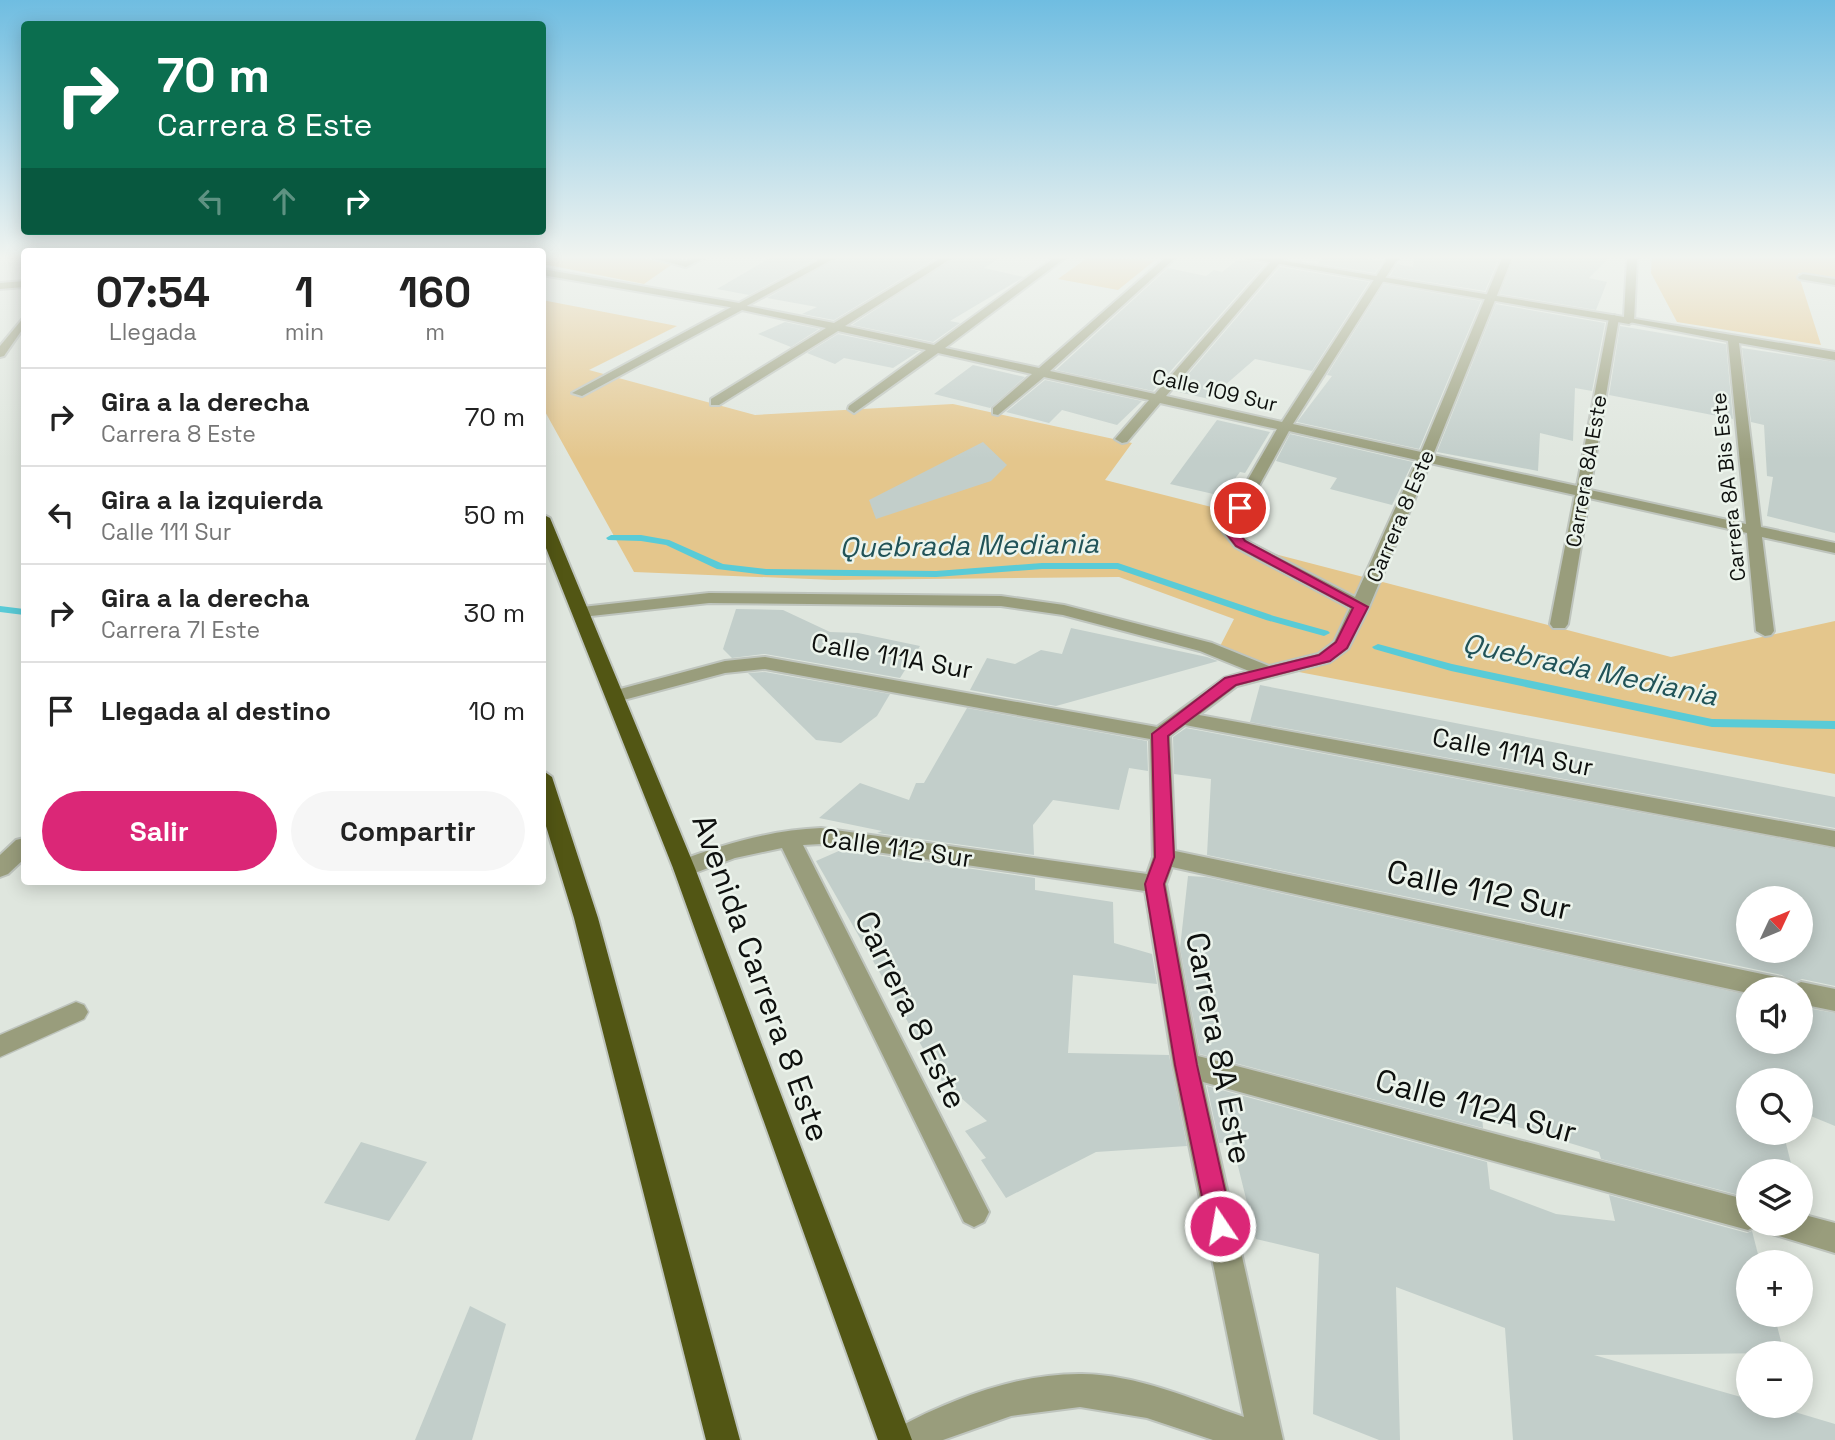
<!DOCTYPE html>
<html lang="es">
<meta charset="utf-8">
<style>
:root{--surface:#fff;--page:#f6f6f6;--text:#222;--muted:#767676;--line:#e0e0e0;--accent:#db2777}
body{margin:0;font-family:"Space Grotesk",sans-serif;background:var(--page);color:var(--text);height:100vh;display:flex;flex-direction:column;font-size:26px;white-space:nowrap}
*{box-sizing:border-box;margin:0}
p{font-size:23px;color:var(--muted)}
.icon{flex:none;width:38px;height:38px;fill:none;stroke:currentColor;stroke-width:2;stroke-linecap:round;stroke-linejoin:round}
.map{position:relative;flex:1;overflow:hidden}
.sheet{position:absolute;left:21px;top:248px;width:525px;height:637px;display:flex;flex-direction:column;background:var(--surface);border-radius:7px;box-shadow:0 4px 18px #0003}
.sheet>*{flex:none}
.banner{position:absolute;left:21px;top:21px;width:525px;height:214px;border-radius:7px;box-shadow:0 4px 18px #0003;background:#0b6e4f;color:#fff;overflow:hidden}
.needle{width:46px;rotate:46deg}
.controls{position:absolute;left:1736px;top:886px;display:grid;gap:14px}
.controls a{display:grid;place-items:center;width:77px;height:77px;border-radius:50%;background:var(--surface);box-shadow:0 4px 18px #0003;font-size:35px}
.pin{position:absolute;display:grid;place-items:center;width:60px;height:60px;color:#fff;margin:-30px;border:4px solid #fff;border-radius:50%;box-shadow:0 2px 7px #0007}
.me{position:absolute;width:77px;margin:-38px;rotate:348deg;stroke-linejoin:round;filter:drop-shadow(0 0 5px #0008)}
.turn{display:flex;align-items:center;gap:24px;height:147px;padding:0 21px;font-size:32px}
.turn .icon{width:91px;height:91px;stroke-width:2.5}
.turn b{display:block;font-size:49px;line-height:60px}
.lanes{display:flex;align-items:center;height:66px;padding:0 21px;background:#0003;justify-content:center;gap:35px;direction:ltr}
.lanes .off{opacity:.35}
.eta{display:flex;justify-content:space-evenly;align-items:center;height:119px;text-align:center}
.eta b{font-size:42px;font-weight:600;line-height:49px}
.primary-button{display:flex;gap:14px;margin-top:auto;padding:14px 21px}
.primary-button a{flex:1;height:80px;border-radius:42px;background:var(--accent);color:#fff;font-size:28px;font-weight:600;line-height:80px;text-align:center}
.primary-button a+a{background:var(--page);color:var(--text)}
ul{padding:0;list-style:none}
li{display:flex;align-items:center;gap:21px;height:98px;padding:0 21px;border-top:2px solid var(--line)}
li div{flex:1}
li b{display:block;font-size:26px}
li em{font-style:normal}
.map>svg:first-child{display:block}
.green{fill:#e4c68c}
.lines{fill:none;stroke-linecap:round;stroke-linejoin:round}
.stream{fill:#59cbd7;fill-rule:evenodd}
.building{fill:#c2ceca;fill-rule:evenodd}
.service-casing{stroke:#bec4bd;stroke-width:3}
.minor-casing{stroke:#bec4bd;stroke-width:4}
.tertiary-casing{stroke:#bec4bd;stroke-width:4}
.trunk-casing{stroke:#bec4bd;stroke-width:4}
.service{fill:#999d7c;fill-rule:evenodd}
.minor{fill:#999d7c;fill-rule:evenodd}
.tertiary{fill:#999d7c;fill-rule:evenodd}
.trunk{fill:#525614;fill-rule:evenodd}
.route{fill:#db2777;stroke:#8e194d;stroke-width:2}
.labels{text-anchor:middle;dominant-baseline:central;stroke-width:5;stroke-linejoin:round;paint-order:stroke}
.far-street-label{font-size:21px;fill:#0e100e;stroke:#ecf4ec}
.street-label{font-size:26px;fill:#0e100e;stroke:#ecf4ec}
.water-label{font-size:28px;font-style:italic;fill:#215358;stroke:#ecf4ec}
.near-street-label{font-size:32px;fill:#0e100e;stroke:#ecf4ec}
</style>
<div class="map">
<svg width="1835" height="1440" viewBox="0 0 1835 1440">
<rect width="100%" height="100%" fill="#dfe6de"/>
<!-- green -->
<g class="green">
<path d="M542 258H643L671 265 644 284 543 264Z"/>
<path d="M1087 258 1155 260 1118 290 1058 279Z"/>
<path d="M1652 258H1835V278L1798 273 1821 345 1677 322 1651 273Z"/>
<path d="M542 300 677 326 589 370 755 415 953 404 1132 443 1105 480 1247 516 1233 543 1671 657 1835 621V774L1215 656 1234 619 1119 577 834 580 634 572 543 408Z"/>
</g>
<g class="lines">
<!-- stream -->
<g class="stream">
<path d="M611 535H641L669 540 723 564 766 569 936 571 1042 563H1118L1274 616 1328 631 1330 633 1324 636 1266 620 1117 569H1042L936 577 766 575 717 569 666 545 641 541 608 540 606 538Z"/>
<path d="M0 606 24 609V615L0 612Z"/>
<path d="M1378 644 1452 664 1712 719 1835 721V729L1712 727 1451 671 1374 649 1372 647Z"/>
</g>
</g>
<!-- building -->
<g class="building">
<path d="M770 258H818L749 295 717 289Z"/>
<path d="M837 258H936L834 320 802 314 817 307 767 298Z"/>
<path d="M954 258H999L984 268 1024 277 950 321 960 323 933 342 852 325Z"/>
<path d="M1322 258H1363L1383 261 1375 273 1318 264Z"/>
<path d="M1414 258H1499L1485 291 1390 276 1397 264 1413 267Z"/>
<path d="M1514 258H1609L1589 278 1607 282 1596 310 1500 294Z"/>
<path d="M1239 259 1265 264 1153 391 1056 370 1168 268 1206 276 1214 270 1222 272Z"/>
<path d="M1280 267 1369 282 1312 371 1255 359 1209 399 1174 391Z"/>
<path d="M1384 284 1481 301 1419 449 1297 422 1332 376 1327 375Z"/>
<path d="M1496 304 1605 323 1592 391 1575 388 1573 441 1540 433 1538 471 1437 452Z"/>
<path d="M785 322 819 329 791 347 758 334Z"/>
<path d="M1620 326 1726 344 1733 419 1609 395Z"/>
<path d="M838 334 919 351 893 368 844 358 835 364 807 353Z"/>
<path d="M1742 348 1835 362V533L1767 516 1773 477 1767 476 1764 425 1751 422Z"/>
<path d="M973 365 1025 377 990 408 934 394Z"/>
<path d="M1045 380 1142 401 1117 425 1062 410 1049 423 1006 412Z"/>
<path d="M1217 420 1270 432 1245 473 1240 472 1222 496 1170 484Z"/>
<path d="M1290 434 1413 462 1392 505 1330 489 1337 478 1276 461Z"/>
<path d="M983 442 1007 465 991 481 876 519 869 500Z"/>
<path d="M736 609 783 610 830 632 858 633 920 646 900 678 765 654 732 658 723 649Z"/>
<path d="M1071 628 1207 657 1218 661 1056 706 970 690 987 658 1015 664 1041 650 1062 654Z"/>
<path d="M765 672 890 694 877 716 841 743 816 740 748 673Z"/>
<path d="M1260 685 1835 797V828L1250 722Z"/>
<path d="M967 708 1147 741 1148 771 1129 768 1119 810 1053 800 1033 825 1034 855 877 833 882 831 819 818 860 783 909 800 916 783H924Z"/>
<path d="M1186 728 1835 849V986L1802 979 1793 983 1782 975 1207 855 1211 779 1174 774 1173 737ZM1748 898H1801V950H1748Z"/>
<path d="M841 850 1035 878V890L1113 902 1114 943 1152 954 1157 984 1073 975 1068 1053 1169 1055 1187 1146 1096 1152 1006 1198 981 1160 986 1158 965 1131 987 1121 941 1080 816 861Z"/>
<path d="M1188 876 1206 877 1748 995V1041H1801V1007L1835 1013V1126L1801 1112V1080H1748V1132H1783L1793 1171H1748V1192L1741 1191 1743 1196 1601 1159 1599 1152 1482 1116 1483 1128 1200 1054 1180 948Z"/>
<path d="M1207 1086 1487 1162 1490 1189 1556 1214 1615 1221 1609 1195 1747 1233 1752 1231 1760 1262H1748V1314H1774L1784 1353 1594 1355 1748 1399V1405H1771L1835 1424V1440H1513L1505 1328 1396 1287 1400 1440H1379L1313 1414 1319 1254 1256 1239 1232 1142 1219 1143Z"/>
<path d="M361 1142 427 1162 389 1221 324 1203Z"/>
<path d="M470 1306 506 1324 472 1440H415Z"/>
</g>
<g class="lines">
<defs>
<path id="service" d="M76 1002 84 1005 88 1012 84 1019 0 1057V1035Z"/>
<g id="minor">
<path d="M653 258 685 261 704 258 686 267Z"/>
<path d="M941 258H952L845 326 934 345 1054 258H1065L945 348 1039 368 1165 258H1175L1050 371 1155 394 1274 258H1284L1166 396 1282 422 1388 258H1398L1293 424 1421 452 1502 258H1512L1433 455 1577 486 1609 318 1614 315 1619 318 1590 490 1746 524 1728 341 1624 321 1629 318 1835 352V360L1739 343 1761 527 1835 543V553L1762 537 1774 631 1771 635 1765 636 1756 631 1747 533 1589 498 1568 624 1565 628H1553L1550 624 1575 495 1430 463 1369 607 1348 649 1330 662 1237 686 1199 715 1835 831V847L1185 725 1170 736 1175 851 1781 978 1790 981 1792 986 1801 982 1835 989V1011L1801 1004V989H1748V993L1172 867 1166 884 1198 1056 1748 1200V1223L1758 1225 1748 1230 1203 1082 1283 1440H1213L1147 1418 1080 1407 1011 1416 943 1440H892L897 1428C952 1399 1016 1374 1079 1374 1133 1373 1194 1400 1244 1417L1173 1065 1145 891 821 844 803 845 984 1202 989 1212 984 1222 974 1227 964 1222 782 848 735 858 684 877 676 874 673 868 676 862C724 844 771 830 821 828L1147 874 1153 857 1150 739 765 669 725 673 616 702 607 696 609 692 725 661 765 657 1157 727 1224 678 1249 671 1200 651 1063 615 1001 606 709 603 582 617 573 612 582 607 709 593 1001 596 1064 605 1212 643 1269 666 1318 654 1334 642 1350 608 1235 547 1220 528 1277 429 1160 403 1127 442 1122 443 1115 439 1149 400 1044 377 998 415 993 414V408L1032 374 938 353 854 413 848 409 849 406 926 350 838 331 719 405H711V399L826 328 742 310 582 396 572 393 737 304 834 323ZM1289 431 1417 460 1355 597 1247 541 1236 528Z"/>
<path d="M1803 274 1835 279V285L1799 279 1798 277Z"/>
<path d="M24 281V287L0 289V283Z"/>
<path d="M24 317V327L4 356 0 357V346Z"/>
<path d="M24 838V859L8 874 0 877V855L16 840Z"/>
<path d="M1801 1214 1835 1223V1253L1769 1233 1764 1223H1801Z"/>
</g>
<g id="tertiary">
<path d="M823 258H835L741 309 542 275V269L739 303Z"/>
<path d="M1246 258H1267L1624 317 1627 258H1637L1634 321 1629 324Z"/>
</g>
<g id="trunk">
<path d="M542 514 550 518 695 868 912 1440H878L673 868 542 538Z"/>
<path d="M542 770 552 777 598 918 740 1440H706L574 918 542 813Z"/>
</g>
</defs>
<!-- service casing -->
<use href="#service" class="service-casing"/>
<!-- minor casing -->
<use href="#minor" class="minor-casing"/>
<!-- tertiary casing -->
<use href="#tertiary" class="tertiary-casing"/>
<!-- trunk casing -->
<use href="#trunk" class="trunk-casing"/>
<!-- service -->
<use href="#service" class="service"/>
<!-- minor -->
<use href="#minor" class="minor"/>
<!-- tertiary -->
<use href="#tertiary" class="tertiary"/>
<!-- trunk -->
<use href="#trunk" class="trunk"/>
</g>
<!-- sky -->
<linearGradient id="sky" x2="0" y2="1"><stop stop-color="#6fbde1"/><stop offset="0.56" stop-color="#f1f4f0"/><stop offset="1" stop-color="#f1f4f0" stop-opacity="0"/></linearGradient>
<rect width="1835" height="459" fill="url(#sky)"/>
<!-- route -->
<path class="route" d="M1235 505 1246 508 1235 527 1245 541 1368 607 1347 648 1330 661 1236 685 1168 736 1174 857 1164 884 1197 1065 1233 1226 1229 1234 1220 1238 1212 1234 1208 1226 1175 1065 1145 884 1155 857 1152 734 1225 678 1319 655 1336 642 1353 608 1236 546 1222 528Z"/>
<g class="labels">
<!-- far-street labels -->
<g class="far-street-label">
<text transform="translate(1215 390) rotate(13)">Calle 109 Sur</text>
<text transform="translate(1586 471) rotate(-80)">Carrera 8A Este</text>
<text transform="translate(1728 487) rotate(-96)">Carrera 8A Bis Este</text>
<text transform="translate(1400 516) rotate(-67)">Carrera 8 Este</text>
</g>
<!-- street labels -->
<g class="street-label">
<text transform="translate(892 656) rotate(10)">Calle 111A Sur</text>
<text transform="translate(1513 752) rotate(11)">Calle 111A Sur</text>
<text transform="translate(897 848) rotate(8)">Calle 112 Sur</text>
</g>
<!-- water labels -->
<g class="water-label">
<text transform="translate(969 545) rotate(-1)">Quebrada Mediania</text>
<text transform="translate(1590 669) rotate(12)">Quebrada Mediania</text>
</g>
<!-- near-street labels -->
<g class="near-street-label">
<text transform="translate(1479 890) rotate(12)">Calle 112 Sur</text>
<text transform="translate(761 978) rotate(70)">Avenida Carrera 8 Este</text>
<text transform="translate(911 1010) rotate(64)">Carrera 8 Este</text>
<text transform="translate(1219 1048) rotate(79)">Carrera 8A Este</text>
<text transform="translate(1476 1106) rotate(15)">Calle 112A Sur</text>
</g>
</g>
</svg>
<div class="controls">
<a><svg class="needle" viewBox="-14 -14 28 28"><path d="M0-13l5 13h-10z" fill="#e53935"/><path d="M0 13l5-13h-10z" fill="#767676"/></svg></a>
<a><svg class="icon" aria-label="sound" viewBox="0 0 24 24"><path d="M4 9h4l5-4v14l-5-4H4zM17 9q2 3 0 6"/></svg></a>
<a><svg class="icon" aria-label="search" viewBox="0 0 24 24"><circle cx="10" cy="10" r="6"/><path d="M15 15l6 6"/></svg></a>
<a><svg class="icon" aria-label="layers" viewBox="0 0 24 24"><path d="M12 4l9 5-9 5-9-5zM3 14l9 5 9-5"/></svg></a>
<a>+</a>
<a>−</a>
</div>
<div class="pin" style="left:1240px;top:508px;background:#d93025"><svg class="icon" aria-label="arrive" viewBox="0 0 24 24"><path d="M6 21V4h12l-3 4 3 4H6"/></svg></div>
<svg class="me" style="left:1220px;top:1226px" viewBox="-20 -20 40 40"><circle r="17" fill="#db2777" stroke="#fff" stroke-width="3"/><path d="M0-11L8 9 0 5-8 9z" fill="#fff"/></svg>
<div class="banner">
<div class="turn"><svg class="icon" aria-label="right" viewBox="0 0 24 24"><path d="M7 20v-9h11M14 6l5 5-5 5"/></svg><div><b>70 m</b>Carrera 8 Este</div></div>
<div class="lanes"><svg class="icon off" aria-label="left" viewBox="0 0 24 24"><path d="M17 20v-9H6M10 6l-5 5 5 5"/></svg><svg class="icon off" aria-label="ahead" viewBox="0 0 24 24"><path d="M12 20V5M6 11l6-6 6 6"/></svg><svg class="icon" aria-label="right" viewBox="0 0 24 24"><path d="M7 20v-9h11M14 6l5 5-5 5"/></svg></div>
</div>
<section class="sheet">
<div class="eta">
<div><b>07:54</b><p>Llegada</p></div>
<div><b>1</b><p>min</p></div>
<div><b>160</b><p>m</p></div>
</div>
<ul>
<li><svg class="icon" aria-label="right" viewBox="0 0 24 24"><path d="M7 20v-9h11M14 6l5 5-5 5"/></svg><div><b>Gira a la derecha</b><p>Carrera 8 Este</p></div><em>70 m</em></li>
<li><svg class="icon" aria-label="left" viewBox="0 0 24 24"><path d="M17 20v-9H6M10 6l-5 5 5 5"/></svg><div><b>Gira a la izquierda</b><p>Calle 111 Sur</p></div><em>50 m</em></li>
<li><svg class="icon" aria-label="right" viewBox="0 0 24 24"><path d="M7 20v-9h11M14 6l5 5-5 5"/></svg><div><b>Gira a la derecha</b><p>Carrera 7I Este</p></div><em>30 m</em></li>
<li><svg class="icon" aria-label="arrive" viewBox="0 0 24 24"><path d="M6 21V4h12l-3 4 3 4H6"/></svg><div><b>Llegada al destino</b></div><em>10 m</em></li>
</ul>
<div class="primary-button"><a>Salir</a><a>Compartir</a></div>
</section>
</div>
